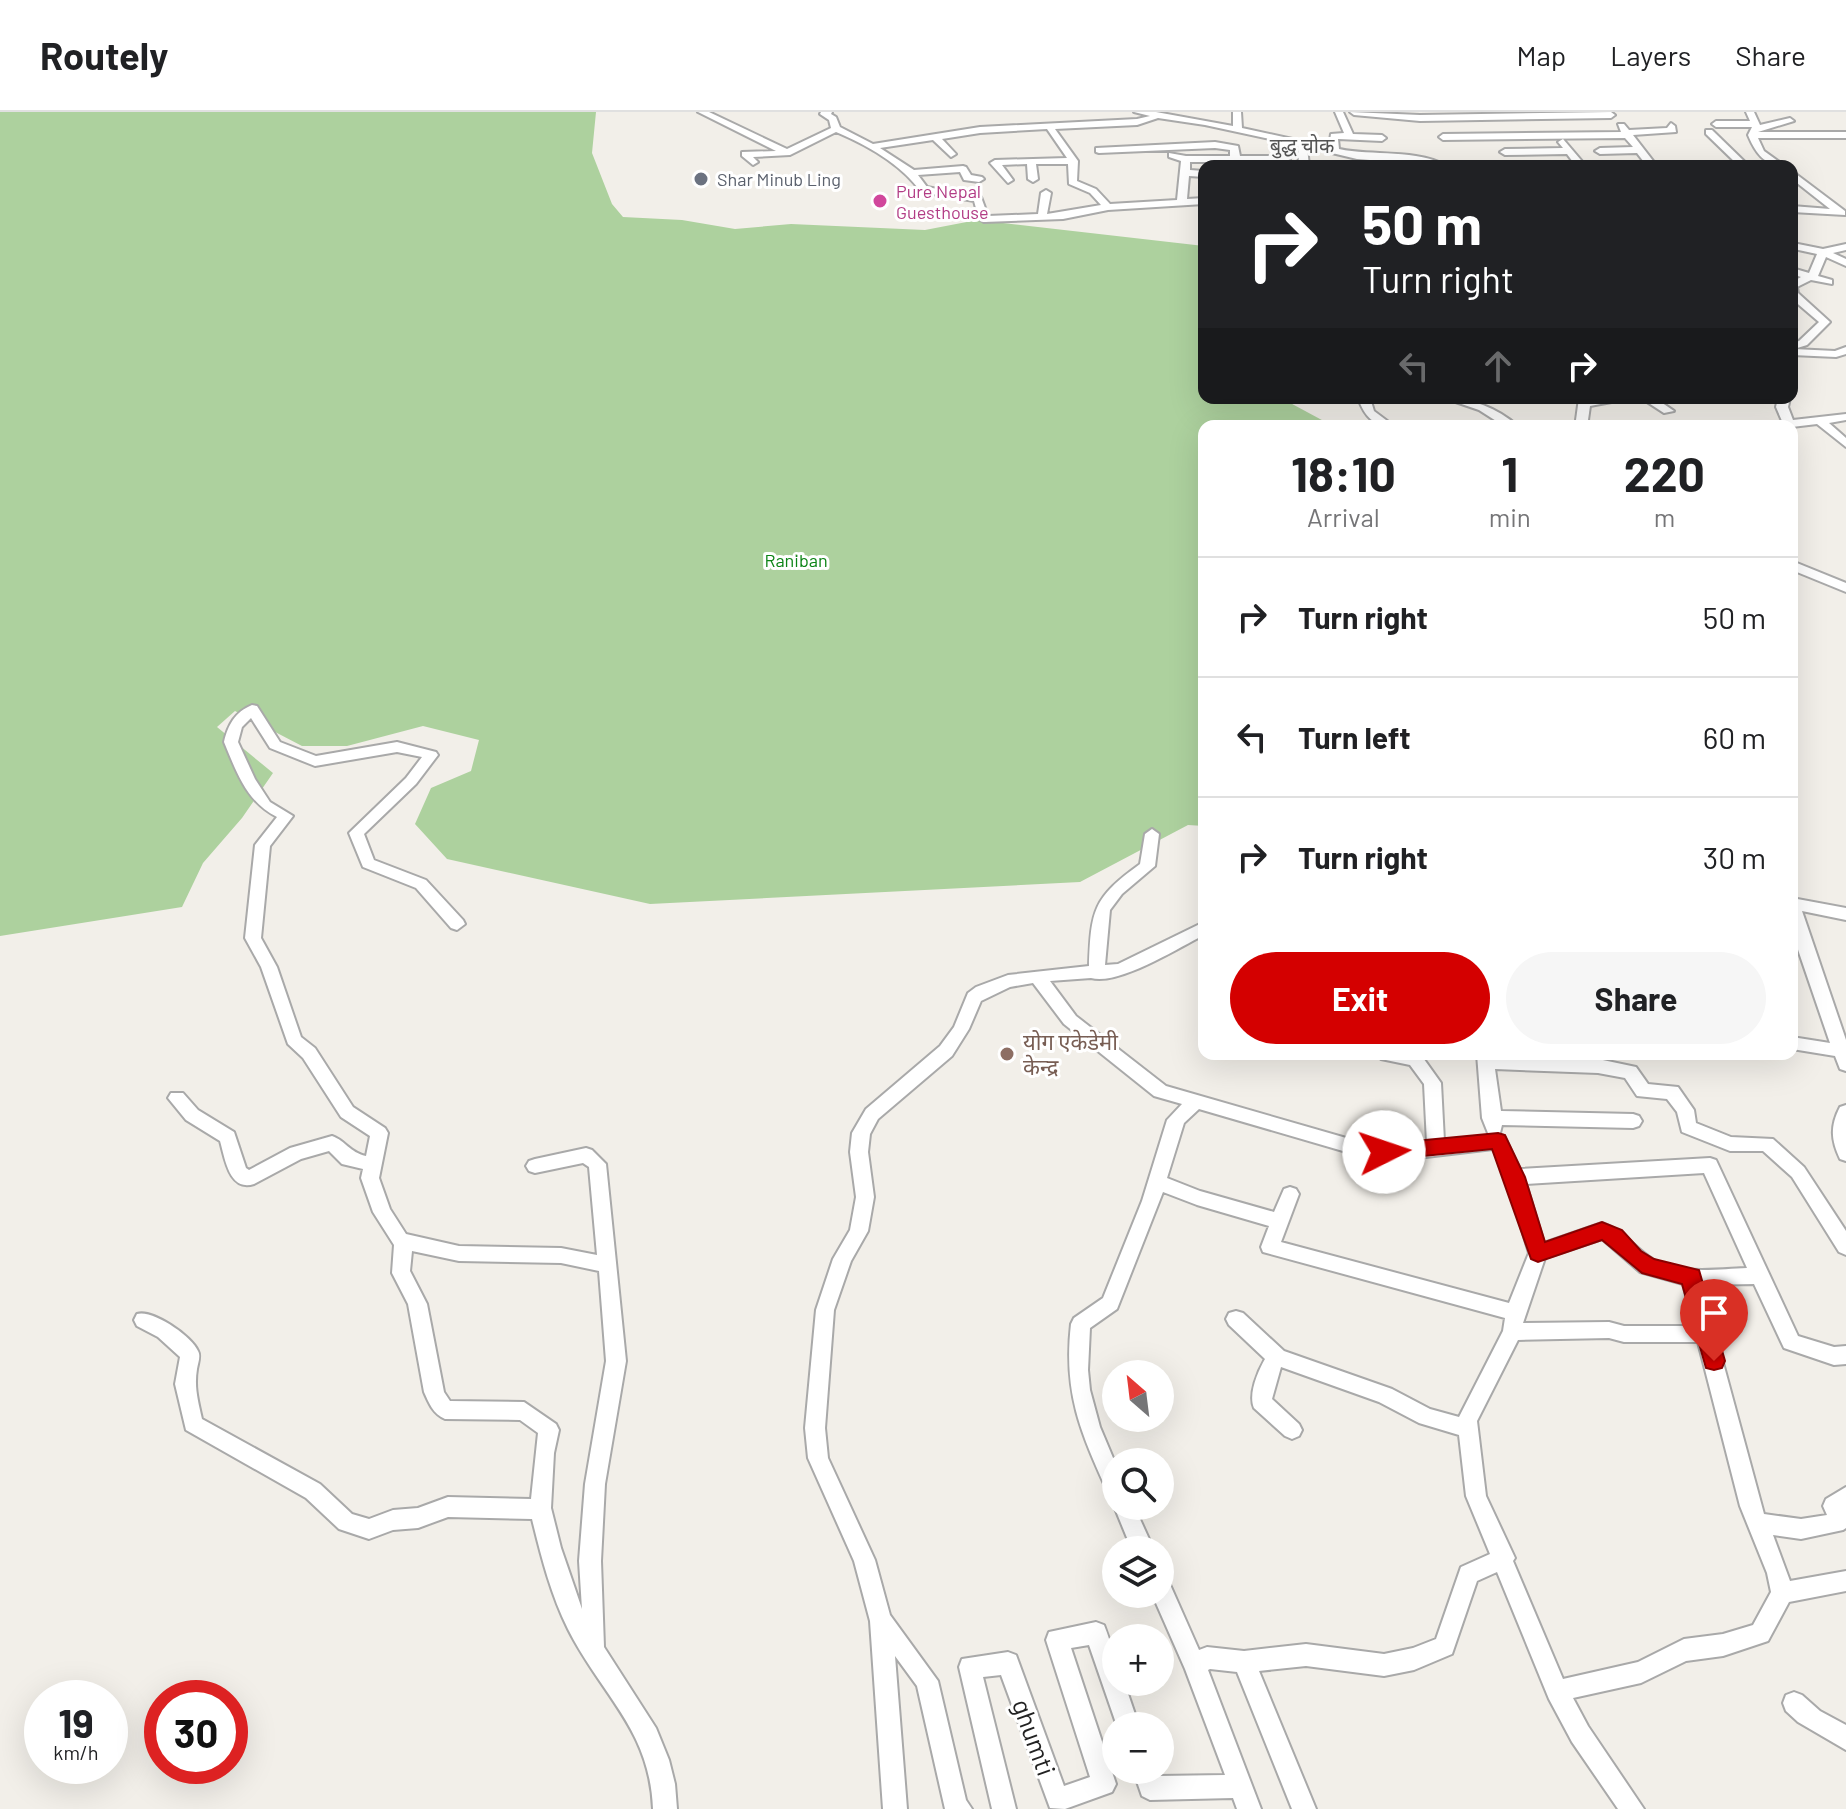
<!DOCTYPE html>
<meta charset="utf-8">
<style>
:root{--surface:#fff;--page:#f6f6f6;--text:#202124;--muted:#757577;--line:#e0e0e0;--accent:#d40000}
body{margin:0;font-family:Barlow,"Noto Sans Devanagari",sans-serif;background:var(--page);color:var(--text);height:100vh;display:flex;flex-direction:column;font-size:30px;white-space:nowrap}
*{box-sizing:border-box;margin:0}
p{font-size:26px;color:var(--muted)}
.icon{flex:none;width:44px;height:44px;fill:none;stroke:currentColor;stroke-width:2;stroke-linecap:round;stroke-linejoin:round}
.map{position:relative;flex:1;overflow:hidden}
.details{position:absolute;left:1198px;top:308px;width:600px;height:640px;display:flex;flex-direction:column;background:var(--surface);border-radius:16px;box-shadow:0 8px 32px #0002}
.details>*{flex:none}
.top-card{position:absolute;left:1198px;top:48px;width:600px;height:244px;border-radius:16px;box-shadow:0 8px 32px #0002;background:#202124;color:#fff;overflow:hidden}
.needle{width:52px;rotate:332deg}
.controls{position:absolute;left:1102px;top:1248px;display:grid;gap:16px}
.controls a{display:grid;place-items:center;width:72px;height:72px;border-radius:50%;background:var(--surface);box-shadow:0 8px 32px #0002;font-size:40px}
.speed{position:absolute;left:24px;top:1568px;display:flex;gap:16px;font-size:40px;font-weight:700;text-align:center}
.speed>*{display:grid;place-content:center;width:104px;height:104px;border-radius:50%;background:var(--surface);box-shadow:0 8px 32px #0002;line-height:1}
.speed small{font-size:20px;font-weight:400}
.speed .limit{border:12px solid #d22;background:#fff;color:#111}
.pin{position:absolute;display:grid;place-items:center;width:68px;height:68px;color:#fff;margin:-82px -34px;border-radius:50% 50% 50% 0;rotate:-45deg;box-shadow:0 0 8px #0007}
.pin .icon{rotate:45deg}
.me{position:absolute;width:88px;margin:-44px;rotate:86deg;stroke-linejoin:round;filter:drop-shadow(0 0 6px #0008)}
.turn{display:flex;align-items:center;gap:28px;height:168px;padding:0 32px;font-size:36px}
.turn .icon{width:104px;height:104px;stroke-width:2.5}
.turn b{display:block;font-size:56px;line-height:68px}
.lanes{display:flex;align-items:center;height:76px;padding:0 32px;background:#0003;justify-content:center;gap:40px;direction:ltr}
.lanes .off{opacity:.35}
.eta{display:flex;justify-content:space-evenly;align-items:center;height:136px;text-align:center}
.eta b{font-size:48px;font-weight:700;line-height:56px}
.cta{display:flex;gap:16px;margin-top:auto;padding:16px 32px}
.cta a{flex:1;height:92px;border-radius:48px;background:var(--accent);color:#fff;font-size:32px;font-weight:700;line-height:92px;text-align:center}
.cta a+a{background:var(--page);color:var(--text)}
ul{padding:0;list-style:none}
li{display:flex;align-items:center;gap:24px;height:120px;padding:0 32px;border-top:2px solid var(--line)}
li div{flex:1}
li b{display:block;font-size:30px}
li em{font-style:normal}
header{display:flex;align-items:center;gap:48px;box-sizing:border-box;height:112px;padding:0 40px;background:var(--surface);border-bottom:2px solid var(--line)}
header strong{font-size:38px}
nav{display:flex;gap:44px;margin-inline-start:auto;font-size:28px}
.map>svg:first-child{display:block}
.forest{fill:#add19e}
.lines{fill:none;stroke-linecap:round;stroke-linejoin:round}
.minor-casing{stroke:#a9a9a9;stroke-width:4}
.minor{fill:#fff;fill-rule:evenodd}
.route{fill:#d40000;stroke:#8a0000;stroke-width:2}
.worship-dot{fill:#6b7280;stroke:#fff;stroke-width:3}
.hotel-dot{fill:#d1479c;stroke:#fff;stroke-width:3}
.education-dot{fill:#8d6e63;stroke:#fff;stroke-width:3}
.labels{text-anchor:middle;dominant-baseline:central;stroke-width:6;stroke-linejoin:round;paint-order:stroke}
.far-worship-label{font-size:18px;fill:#5b616d;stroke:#fff;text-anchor:start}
.far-hotel-label{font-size:18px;fill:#b23c85;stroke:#fff;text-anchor:start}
.far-park-label{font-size:18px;fill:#0c8416;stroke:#fff}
.far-neighbourhood-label{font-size:20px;fill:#555;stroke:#fff}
.education-label{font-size:22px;fill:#785e54;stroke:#fff;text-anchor:start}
.near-street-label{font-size:26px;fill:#222;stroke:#fff}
</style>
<header>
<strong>Routely</strong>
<nav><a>Map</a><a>Layers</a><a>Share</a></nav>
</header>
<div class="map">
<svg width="1846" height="1697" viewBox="0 0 1846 1697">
<rect width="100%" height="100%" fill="#f2efe9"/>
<!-- forest -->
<path class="forest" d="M0 0H596L592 41 612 92 623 105 682 108 735 117 791 112 925 118 977 108 1204 134V286H1281L1333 314H1204V714L1188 713 1080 770 650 792 447 747 415 712 431 676 471 659 479 628 423 614 347 634H302L235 599 217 615 273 661 242 706 203 751 182 795 0 824Z"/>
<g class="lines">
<defs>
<g id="minor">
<path d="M698 0H709L787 37 831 16 829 8 820 2 821 0H832L831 2 836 5 840 15 873 32 980 15 1137 7 1150 4 1134 0H1156L1233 14V0H1241L1242 16 1329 35 1331 22 1344 21 1335 0H1343L1353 22 1382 23 1386 26 1382 29 1338 27 1339 37C1371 44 1419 37 1447 54L1357 47 1307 35 1309 54H1299L1298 33 1205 13 1158 6 1137 13 1055 17 1078 49 1077 69 1096 77 1110 92 1177 88 1181 49 1169 45V41L1186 44H1230V38L1215 36 1099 41 1096 40V36L1215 30 1238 34 1240 44H1285L1290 47 1285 50H1190V58L1204 59V65L1189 64 1187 87 1204 86V92L1108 98 1063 107 984 110 979 107 974 89 921 80C902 53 867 33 836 20L790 43 753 45 758 50 753 53 742 44V40L776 39ZM1047 17 1067 46 995 48 990 51 1008 71 1013 68 1002 53 1027 52 1028 67 1033 70 1038 67 1036 52H1068L1069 72 1090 81 1101 93 1047 102 1051 81 1046 78 1041 81 1038 102 988 104 981 85 927 75 918 63 960 60 964 68 979 70 984 67 982 65 971 63 966 55 963 54 914 58 880 36 933 28 951 45 956 42 942 27 980 21Z"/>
<path d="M1350 0 1420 3 1611 0 1615 3 1611 6 1420 9 1354 3Z"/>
<path d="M1746 0H1754L1760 13 1790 6 1794 9 1758 20H1846V26H1758L1764 39 1785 54C1764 54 1755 40 1748 23L1752 15H1716L1712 12 1716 9H1750Z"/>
<path d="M1671 11 1675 14 1676 20 1633 23 1657 54H1647L1637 41 1600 42 1595 39 1600 36 1633 35 1625 26 1443 28 1439 25 1443 22 1621 20 1618 12H1624L1629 18 1667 16Z"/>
<path d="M1706 18H1712L1749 54H1739L1706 22Z"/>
<path d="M1563 27 1586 54H1576L1567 42 1505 43 1500 40 1505 37 1563 36 1558 30Z"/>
<path d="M1792 59 1845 99V103L1792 100V94L1830 97 1792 67Z"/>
<path d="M1798 132 1823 137 1846 132V138L1833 141 1846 147V154L1826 145 1818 164 1832 168V172L1811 168 1797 175 1798 181 1830 210 1807 233 1794 237 1835 239 1846 235V242L1836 245 1792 243V231L1799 229 1819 210 1792 187V170L1801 165 1792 162V156L1809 161 1817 142 1794 137V133Z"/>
<path d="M1358 286H1370L1374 299 1394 314C1373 314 1365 305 1358 286Z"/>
<path d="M1444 286C1472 286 1497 296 1518 314H1504L1479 298Z"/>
<path d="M1579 286H1623L1617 289 1590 294 1588 308 1591 314H1579L1576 308Z"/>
<path d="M1641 286H1655L1674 299 1664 301Z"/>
<path d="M1722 286H1734L1735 287 1729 290Z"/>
<path d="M1778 286H1790L1788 295 1793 308 1846 302V308L1829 311 1846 326V335L1817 312 1792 315 1767 314 1782 309 1776 295Z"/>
<path d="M1792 449 1846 471V480L1792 458Z"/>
<path d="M252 593 257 594 280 630 316 644 397 630 436 640 438 643 416 672 364 722 374 748 426 768 463 808 465 812 457 818 451 816 416 776 363 755 349 721 406 666 422 645 397 640 315 654 270 636 251 606 242 615 238 630 255 667 270 690 293 704 270 734 261 826 277 855 301 925 315 936 353 995 385 1016 388 1021 379 1066 390 1097 406 1122 459 1134 561 1136 597 1143 589 1055 583 1051 535 1061 529 1059 526 1054 529 1049 535 1047 586 1036 592 1038 606 1052 626 1249 605 1372 601 1449 604 1535 656 1616 669 1648 675 1672 677 1697H653C650 1617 601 1583 568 1517 551 1483 541 1444 532 1407L448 1405 418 1416 393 1418 369 1427 339 1417 306 1386 186 1318 175 1272 180 1245 158 1225 137 1214 134 1208 137 1202C152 1197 192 1224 198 1239 201 1244 198 1251 197 1257 194 1275 198 1289 202 1307L320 1372 352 1402 369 1407 393 1398 418 1396 448 1385 531 1387 538 1321 520 1308 445 1307C433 1302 429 1291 424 1280L408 1192 392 1161 394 1133 373 1100 361 1066 363 1057 342 1052 329 1039 301 1047 254 1072C229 1080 225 1046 220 1029L186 1008 168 986 171 981H183L198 998 234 1020 246 1056 249 1058 290 1036 332 1024C346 1029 349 1040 366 1044L370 1024 341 1005 303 946 288 932 261 855 245 826 255 733 277 705C246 689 237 661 224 630 228 613 235 600 252 593ZM412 1139 459 1149 561 1151 599 1159 606 1249 585 1372 579 1449 582 1497 561 1436 551 1396 554 1341 559 1318 556 1312 524 1290 450 1289 444 1280 427 1192 410 1159Z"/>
<path d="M1152 717 1159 722 1155 754 1122 782 1110 798 1105 853 1118 852 1204 810V823C1178 836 1118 874 1091 866L1050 869 1076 904 1166 974 1367 1032 1401 1034 1427 1031 1424 972 1410 953 1381 947 1379 942 1421 943 1441 971 1444 1029 1493 1023 1488 1021 1482 1006 1477 942 1598 947 1636 955 1648 972 1678 975 1694 998 1696 1011 1731 1025 1773 1027 1804 1055 1846 1119V1143L1839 1140 1792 1065 1763 1039H1730L1682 1020 1677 1000 1667 987 1637 984 1625 966 1598 961 1495 957 1501 999 1633 1002 1639 1004 1642 1009 1639 1014 1633 1016 1502 1013 1500 1021 1496 1022 1504 1024 1520 1057 1710 1046 1716 1048 1798 1224 1834 1235 1846 1234V1252L1834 1253 1784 1236 1754 1172 1702 1173 1764 1402 1801 1407 1827 1403 1823 1394 1826 1387 1846 1375V1416L1843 1418 1801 1427 1773 1423 1790 1469 1846 1459V1479L1789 1490 1768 1529 1723 1544 1686 1549 1641 1571 1573 1586 1588 1614 1644 1697H1618L1572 1630 1549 1587 1497 1460 1477 1469 1452 1542 1414 1558 1384 1564 1306 1554 1259 1559 1316 1697H1292L1237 1560 1210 1557 1208 1558 1261 1697H1237L1233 1686 1150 1688 1142 1684 1133 1658H1155L1158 1664 1225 1663 1185 1557 1152 1482H1160V1465L1168 1468 1199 1538 1207 1535 1244 1539 1306 1532 1384 1542 1413 1536 1436 1527 1461 1455 1490 1442 1466 1384 1459 1323 1419 1311 1379 1290 1281 1255 1272 1287 1299 1312 1302 1318 1299 1324 1292 1327 1285 1324 1254 1296C1248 1282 1258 1259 1265 1247L1229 1213 1226 1207 1229 1201 1236 1199 1243 1201 1284 1239 1392 1277 1430 1297 1459 1305 1503 1219 1505 1206 1263 1140 1261 1135 1269 1114 1197 1093 1163 1080 1117 1197 1090 1216 1088 1258 1090 1278 1100 1315 1116 1353V1386L1109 1383C1081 1321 1063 1282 1071 1212L1074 1206 1103 1186 1142 1089 1167 1008 1182 992 1154 984 1064 912 1033 871 1010 875 981 889 969 917 952 944 878 1007 870 1022 868 1040 874 1085 868 1119 851 1149 834 1198 825 1316 828 1346 875 1448 890 1503 938 1569 966 1688 972 1697H945L917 1574 895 1544 907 1697H883L870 1509 854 1449 808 1346 805 1316 816 1198 833 1147 850 1118 856 1085 850 1040 852 1021 866 997 940 934 954 915 968 881 976 875 1008 863 1089 854C1091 798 1093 786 1140 752L1145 722ZM1199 997 1367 1046 1401 1048 1493 1037 1506 1065 1529 1141 1509 1191 1281 1130 1299 1082 1296 1077 1290 1075 1284 1077 1274 1100 1200 1079 1167 1066 1184 1011ZM1704 1061 1747 1156C1717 1157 1673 1164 1648 1144 1631 1132 1623 1118 1602 1111L1544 1131 1526 1072ZM1602 1127 1640 1160 1683 1172 1694 1214H1624L1609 1210 1523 1211 1545 1146ZM1609 1226 1624 1230H1698L1740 1394 1767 1461 1771 1480 1753 1513 1723 1522 1684 1527 1638 1550 1563 1567 1513 1449 1515 1446 1486 1384 1477 1309 1518 1228Z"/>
<path d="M1792 786 1846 796V808L1802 799 1846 928V959L1840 957 1835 944 1792 937V925L1830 931 1792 820Z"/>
<path d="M1846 993V1049L1840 1047C1831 1028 1830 1014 1840 995Z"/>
<path d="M1116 1389V1394H1134L1154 1438H1132L1114 1394Z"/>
<path d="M1096 1510 1104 1513C1112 1533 1116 1549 1116 1570H1124L1139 1614H1117L1089 1533 1071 1536 1116 1672 1112 1680 1065 1697 1050 1696 1001 1563 983 1565 1016 1697H992L959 1555 962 1547 1008 1540 1016 1543 1064 1674 1090 1665 1046 1528 1049 1520Z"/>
<path d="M1794 1580 1802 1583 1820 1599 1846 1613V1638L1798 1610 1786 1599 1783 1591 1786 1583Z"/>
</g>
</defs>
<!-- minor casing -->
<use href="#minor" class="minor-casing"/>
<!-- minor -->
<use href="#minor" class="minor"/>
</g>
<!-- route -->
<path class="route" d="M1498 1021 1505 1023 1525 1065 1545 1130 1602 1110 1622 1118 1641 1139 1654 1147 1699 1158 1725 1249 1722 1256 1714 1258 1706 1256 1682 1172 1642 1161 1602 1128 1538 1150 1531 1147 1492 1037 1384 1048 1374 1040 1384 1032Z"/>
<!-- markers -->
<circle class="worship-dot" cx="701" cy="67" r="8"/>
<circle class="hotel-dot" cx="880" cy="89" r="8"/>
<circle class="education-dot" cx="1007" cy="942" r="8"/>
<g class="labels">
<!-- far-worship labels -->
<g class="far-worship-label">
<text x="717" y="67">Shar Minub Ling</text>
</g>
<!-- far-hotel labels -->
<g class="far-hotel-label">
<text x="896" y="79">Pure Nepal<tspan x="896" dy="21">Guesthouse</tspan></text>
</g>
<!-- far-park labels -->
<g class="far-park-label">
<text x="796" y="448">Raniban</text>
</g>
<!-- far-neighbourhood labels -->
<g class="far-neighbourhood-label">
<text x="1302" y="33">बुद्ध चोक</text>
</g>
<!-- education labels -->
<g class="education-label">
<text x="1023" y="929">योग एकेडेमी<tspan x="1023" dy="25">केन्द्र</tspan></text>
</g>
<!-- near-street labels -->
<g class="near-street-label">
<text transform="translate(1035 1625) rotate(70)">ghumti</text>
</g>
</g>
</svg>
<div class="controls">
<a><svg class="needle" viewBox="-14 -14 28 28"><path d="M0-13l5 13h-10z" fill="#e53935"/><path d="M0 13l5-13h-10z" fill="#757577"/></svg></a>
<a><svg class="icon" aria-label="search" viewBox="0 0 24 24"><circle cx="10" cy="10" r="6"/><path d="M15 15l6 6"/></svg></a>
<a><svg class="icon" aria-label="layers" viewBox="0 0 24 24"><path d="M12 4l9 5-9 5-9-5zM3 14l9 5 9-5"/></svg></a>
<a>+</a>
<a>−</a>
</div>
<div class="speed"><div>19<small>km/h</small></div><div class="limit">30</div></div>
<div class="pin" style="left:1714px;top:1249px;background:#d93025"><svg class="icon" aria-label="arrive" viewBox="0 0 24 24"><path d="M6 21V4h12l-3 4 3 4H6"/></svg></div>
<svg class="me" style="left:1384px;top:1040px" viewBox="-20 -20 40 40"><circle r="19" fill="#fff"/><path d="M0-13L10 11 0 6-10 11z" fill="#d40000"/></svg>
<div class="top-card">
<div class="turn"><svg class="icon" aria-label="right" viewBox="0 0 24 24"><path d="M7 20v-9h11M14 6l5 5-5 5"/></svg><div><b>50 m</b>Turn right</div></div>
<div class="lanes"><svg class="icon off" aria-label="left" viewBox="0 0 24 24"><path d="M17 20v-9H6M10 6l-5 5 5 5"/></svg><svg class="icon off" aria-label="ahead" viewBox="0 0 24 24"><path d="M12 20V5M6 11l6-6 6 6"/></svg><svg class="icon" aria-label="right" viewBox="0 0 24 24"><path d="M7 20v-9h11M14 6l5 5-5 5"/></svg></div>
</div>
<section class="details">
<div class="eta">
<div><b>18:10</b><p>Arrival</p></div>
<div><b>1</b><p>min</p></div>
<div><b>220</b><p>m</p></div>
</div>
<ul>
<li><svg class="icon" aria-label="right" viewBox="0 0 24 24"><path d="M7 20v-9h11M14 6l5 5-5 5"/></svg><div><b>Turn right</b></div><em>50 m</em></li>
<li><svg class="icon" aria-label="left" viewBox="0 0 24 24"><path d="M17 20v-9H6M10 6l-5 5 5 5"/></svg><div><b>Turn left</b></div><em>60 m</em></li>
<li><svg class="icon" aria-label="right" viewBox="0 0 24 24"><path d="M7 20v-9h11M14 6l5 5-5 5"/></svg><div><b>Turn right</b></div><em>30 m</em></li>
</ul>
<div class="cta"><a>Exit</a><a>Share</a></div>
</section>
</div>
